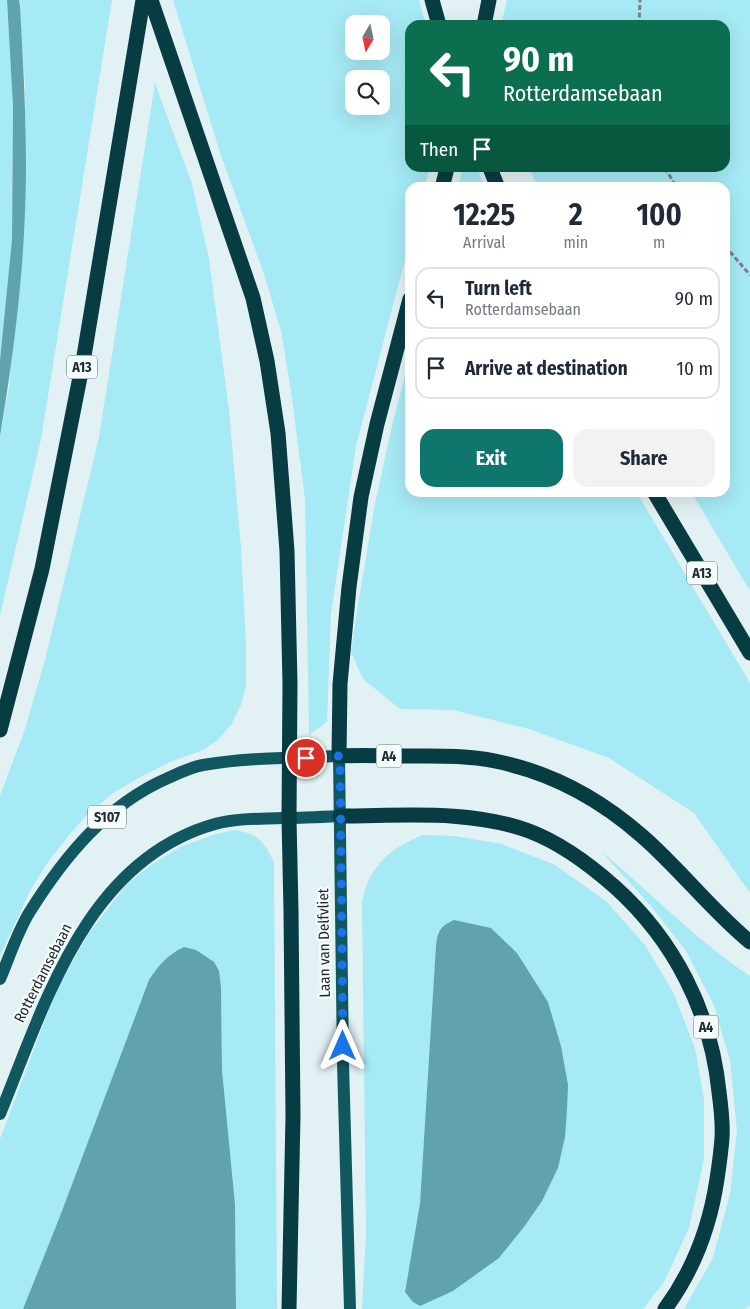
<!DOCTYPE html>
<style>
:root{--surface:#fff;--page:#f2f2f3;--text:#1f2937;--muted:#747a83;--line:#e0e1e3;--accent:#0f766e}
body{margin:0;font-family:"Fira Sans Condensed",sans-serif;background:var(--page);color:var(--text);height:100vh;display:flex;flex-direction:column;font-size:19px;white-space:nowrap}
*{box-sizing:border-box;margin:0}
p{font-size:16px;color:var(--muted)}
.icon{flex:none;width:28px;height:28px;fill:none;stroke:currentColor;stroke-width:2;stroke-linecap:round;stroke-linejoin:round}
.map{position:relative;flex:1;overflow:hidden}
.details{position:absolute;left:405px;top:182px;width:325px;height:315px;display:flex;flex-direction:column;background:var(--surface);border-radius:15px;box-shadow:0 5px 20px #0002}
.details>*{flex:none}
.hud{position:absolute;left:405px;top:20px;width:325px;height:152px;border-radius:15px;box-shadow:0 5px 20px #0002;background:#0b6e4f;color:#fff;overflow:hidden}
.needle{width:32px;rotate:189deg}
.fabs{position:absolute;left:345px;top:15px;display:grid;gap:10px}
.fabs a{display:grid;place-items:center;width:45px;height:45px;border-radius:10px;background:var(--surface);box-shadow:0 5px 20px #0002;font-size:25px}
.pin{position:absolute;display:grid;place-items:center;width:42px;height:42px;color:#fff;margin:-21px;border:2px solid #fff;border-radius:50%;box-shadow:0 1px 5px #0007}
.me{position:absolute;width:55px;margin:-28px;rotate:0deg;stroke-linejoin:round;filter:drop-shadow(0 0 4px #0008)}
.turn{display:flex;align-items:center;gap:18px;height:105px;padding:0 15px;font-size:22px}
.turn .icon{width:65px;height:65px;stroke-width:2.5}
.turn b{display:block;font-size:35px;line-height:42px}
.then{display:flex;align-items:center;height:48px;padding:0 15px;background:#0003;gap:10px;font-size:19px}
.eta{display:flex;justify-content:space-evenly;align-items:center;height:85px;text-align:center}
.eta b{font-size:30px;font-weight:700;line-height:35px}
.action{display:flex;gap:10px;margin-top:auto;padding:10px 15px}
.action a{flex:1;height:58px;border-radius:15px;background:var(--accent);color:#fff;font-size:20px;font-weight:700;line-height:58px;text-align:center}
.action a+a{background:var(--page);color:var(--text)}
ul{padding:0;list-style:none}
li{display:flex;align-items:center;gap:15px;height:62px;margin:0 10px 8px;padding:0 5px;border:2px solid var(--line);border-radius:15px}
li div{flex:1}
li b{display:block;font-size:19px}
li em{font-style:normal}
.map>svg:first-child{display:block}
.green{fill:#a6eaf5;fill-rule:evenodd}
.water{fill:#60a3ae}
.lines{fill:none;stroke-linecap:round;stroke-linejoin:round}
.path{stroke:#7a8486;stroke-width:3;stroke-dasharray:5 2.5;stroke-linecap:butt}
.major{stroke:#115760;stroke-width:12}
.highway{stroke:#083c43;stroke-width:15}
.route{stroke:#1a73e8;stroke-width:9;stroke-dasharray:0 16.2}
.labels{text-anchor:middle;dominant-baseline:central;stroke-width:4.5;stroke-linejoin:round;paint-order:stroke}
.shield{fill:#f4fdfe;stroke:#62696a;stroke-width:1}
.shield-label{font-size:14px;font-weight:bold;fill:#242a2b}
.street-label{font-size:15px;fill:#242a2b;stroke:#f4fdfe}
</style>
<div class="map">
<svg width="750" height="1309" viewBox="0 0 750 1309">
<rect width="100%" height="100%" fill="#e2f1f3"/>
<!-- green -->
<g class="green">
<path d="M0 0H7L13 107 12 239 0 360Z"/>
<path d="M19 0H112L41 439 0 616V436L9 387 26 166 25 84Z"/>
<path d="M173 0H419L426 25H410V168H430L424 187 410 188V241L356 446 331 614 327 722 309 735 305 499 291 391 281 331 264 274 221 156ZM354 24H381V51H354ZM354 79H381V106H354Z"/>
<path d="M507 0H750V591L692 493 725 492V188L538 187 529 168H725V25H501Z"/>
<path d="M155 83 192 184 209 259 229 410 241 548 246 646V685L241 705 231 725 218 740 203 750 170 762 144 775 113 793 85 817 70 834 48 862 30 891 0 956V796L25 729 45 660 99 437Z"/>
<path d="M463 168H477L485 187H458Z"/>
<path d="M410 358V492L637 493 750 683V893L694 813 609 758 529 729 453 710 400 709 363 679 351 652 357 611 375 504 393 421Z"/>
<path d="M234 830C257 833 265 842 274 863L277 1309H236L235 1204 222 1070 221 987 62 1211 23 1309H0V1139L57 988 89 933 127 884 151 865 180 847 216 834Z"/>
<path d="M423 835 454 836 502 844 555 865 606 901 645 945 674 994 695 1048 704 1100V1159L689 1228 664 1282 643 1309H362L366 1234 362 902C369 866 390 848 423 835ZM473 925 491 928 517 953 548 1002 561 1046 542 1201 524 1227 499 1258 453 1291H405L420 1203 436 945 438 931Z"/>
<path d="M601 851C651 893 696 940 750 976V1306L744 1309H684L713 1258 730 1194 737 1131 730 1061 714 1005 686 951 651 906Z"/>
</g>
<!-- water -->
<g class="water">
<path d="M7 0H19L20 7C23 60 26 112 26 165 26 256 15 347 0 436V360L12 239 13 107Z"/>
<path d="M454 920 491 928 517 953 548 1002 561 1046 568 1085 567 1110 565 1137 558 1168 542 1201 524 1227 499 1258 453 1291 420 1306 413 1302 405 1292 420 1203 436 945C438 930 440 927 454 920Z"/>
<path d="M184 947 196 950 214 962 219 971 221 987 222 1070 235 1204 236 1309H23L62 1211 149 980C159 965 167 955 184 947Z"/>
</g>
<g class="lines">
<!-- path -->
<g class="path">
<path d="M639 25 640 0"/>
<path d="M665 168 677 188"/>
<path d="M725 246 750 275"/>
</g>
<!-- major -->
<g class="major">
<path d="M0 979C9 958 17 933 29 913 64 857 106 805 168 778 179 773 191 767 203 765 248 757 294 758 339 756L343 1063 350 1309"/>
<path d="M0 1114C45 1004 86 860 215 824 237 818 260 819 283 818 302 818 321 817 340 816"/>
</g>
<!-- highway -->
<g class="highway">
<path d="M151 0 253 298 267 361 278 433 287 551 290 684 289 818 291 911 293 1116 289 1309"/>
<path d="M432 0 439 25"/>
<path d="M484 25 489 0"/>
<path d="M490 168 498 188"/>
<path d="M442 188 447 168"/>
<path d="M410 299 377 424 361 497 349 587 340 684 339 756C362 755 385 756 408 756 437 756 466 755 495 761 550 772 600 799 642 836 680 869 711 910 750 942"/>
<path d="M654 492 750 653"/>
<path d="M0 730 42 569 83 362 143 0"/>
<path d="M340 816C402 816 469 809 529 831 561 843 589 864 615 887 674 940 711 1012 719 1092 721 1107 723 1123 722 1138 721 1152 719 1166 717 1179 710 1226 693 1271 665 1309"/>
</g>
</g>
<g class="lines">
<!-- route -->
<path class="route" d="M306 758 340 756 343 1046"/>
</g>
<g class="labels">
<!-- shield labels -->
<g class="shield">
<rect x="67" y="355.5" width="30" height="23" rx="4"/>
<rect x="687" y="561.5" width="30" height="23" rx="4"/>
<rect x="376.5" y="744.5" width="25" height="23" rx="4"/>
<rect x="88" y="805.5" width="38" height="23" rx="4"/>
<rect x="693.5" y="1015.5" width="25" height="23" rx="4"/>
</g>
<g class="shield-label">
<text x="82" y="367">A13</text>
<text x="702" y="573">A13</text>
<text x="389" y="756">A4</text>
<text x="107" y="817">S107</text>
<text x="706" y="1027">A4</text>
</g>
<!-- street labels -->
<g class="street-label">
<text transform="translate(324 943) rotate(-91)">Laan van Delfvliet</text>
<text transform="translate(43 973) rotate(-63)">Rotterdamsebaan</text>
</g>
</g>
</svg>
<div class="fabs">
<a><svg class="needle" viewBox="-14 -14 28 28"><path d="M0-13l5 13h-10z" fill="#e53935"/><path d="M0 13l5-13h-10z" fill="#747a83"/></svg></a>
<a><svg class="icon" aria-label="search" viewBox="0 0 24 24"><circle cx="10" cy="10" r="6"/><path d="M15 15l6 6"/></svg></a>
</div>
<div class="pin" style="left:306px;top:758px;background:#d93025"><svg class="icon" aria-label="arrive" viewBox="0 0 24 24"><path d="M6 21V4h12l-3 4 3 4H6"/></svg></div>
<svg class="me" style="left:343px;top:1046px" viewBox="-20 -20 40 40"><path d="M0-17L14 15 0 8-14 15z" fill="#1a73e8" stroke="#fff" stroke-width="4"/></svg>
<div class="hud">
<div class="turn"><svg class="icon" aria-label="left" viewBox="0 0 24 24"><path d="M17 20v-9H6M10 6l-5 5 5 5"/></svg><div><b>90 m</b>Rotterdamsebaan</div></div>
<div class="then">Then<svg class="icon" aria-label="arrive" viewBox="0 0 24 24"><path d="M6 21V4h12l-3 4 3 4H6"/></svg></div>
</div>
<section class="details">
<div class="eta">
<div><b>12:25</b><p>Arrival</p></div>
<div><b>2</b><p>min</p></div>
<div><b>100</b><p>m</p></div>
</div>
<ul>
<li><svg class="icon" aria-label="left" viewBox="0 0 24 24"><path d="M17 20v-9H6M10 6l-5 5 5 5"/></svg><div><b>Turn left</b><p>Rotterdamsebaan</p></div><em>90 m</em></li>
<li><svg class="icon" aria-label="arrive" viewBox="0 0 24 24"><path d="M6 21V4h12l-3 4 3 4H6"/></svg><div><b>Arrive at destination</b></div><em>10 m</em></li>
</ul>
<div class="action"><a>Exit</a><a>Share</a></div>
</section>
</div>
